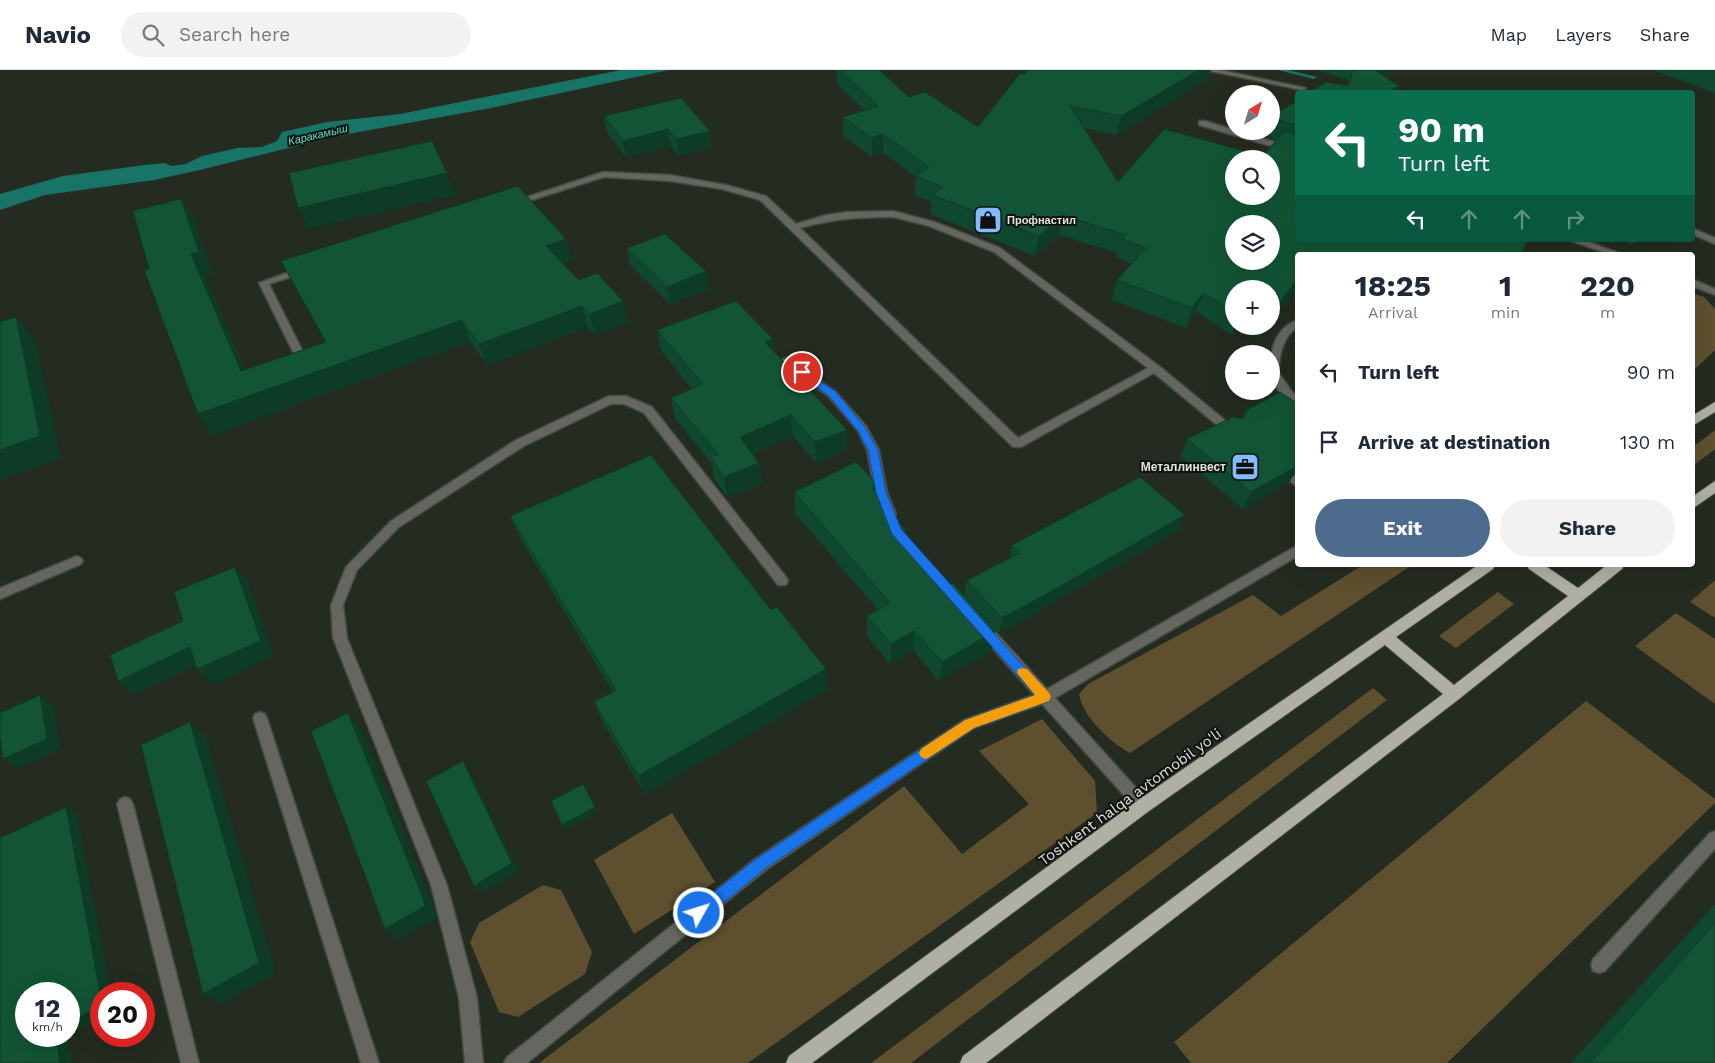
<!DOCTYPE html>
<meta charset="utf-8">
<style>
:root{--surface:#fff;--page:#f2f2f3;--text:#1f2937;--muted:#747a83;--line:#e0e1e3;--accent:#4c6b8f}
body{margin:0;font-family:"Work Sans",sans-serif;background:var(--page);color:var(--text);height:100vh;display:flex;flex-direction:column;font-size:19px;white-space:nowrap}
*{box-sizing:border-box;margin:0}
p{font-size:16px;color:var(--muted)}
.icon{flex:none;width:28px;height:28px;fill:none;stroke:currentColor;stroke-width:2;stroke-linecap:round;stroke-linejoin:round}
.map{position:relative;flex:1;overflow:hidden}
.panel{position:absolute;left:1295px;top:182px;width:400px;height:315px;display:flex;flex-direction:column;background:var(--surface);border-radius:5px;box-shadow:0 5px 20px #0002}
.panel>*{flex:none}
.banner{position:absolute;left:1295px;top:20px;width:400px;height:152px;border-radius:5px;box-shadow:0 5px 20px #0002;background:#0b6e4f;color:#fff;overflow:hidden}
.needle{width:32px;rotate:38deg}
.controls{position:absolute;left:1225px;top:15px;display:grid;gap:10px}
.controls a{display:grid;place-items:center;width:55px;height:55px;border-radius:50%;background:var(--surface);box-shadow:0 5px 20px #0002;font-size:25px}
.speed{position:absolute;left:15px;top:912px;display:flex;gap:10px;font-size:25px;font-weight:700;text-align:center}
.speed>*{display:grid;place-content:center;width:65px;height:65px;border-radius:50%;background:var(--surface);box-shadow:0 5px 20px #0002;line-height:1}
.speed small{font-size:12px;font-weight:400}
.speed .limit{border:8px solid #d22;background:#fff;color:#111}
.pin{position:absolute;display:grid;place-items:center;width:42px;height:42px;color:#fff;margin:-21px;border:2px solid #fff;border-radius:50%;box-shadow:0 1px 5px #0007}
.me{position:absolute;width:55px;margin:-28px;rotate:51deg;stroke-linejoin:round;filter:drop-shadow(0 0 4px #0008)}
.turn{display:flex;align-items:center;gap:18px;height:105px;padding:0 20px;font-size:22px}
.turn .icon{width:65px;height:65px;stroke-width:2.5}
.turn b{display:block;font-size:35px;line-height:42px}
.lanes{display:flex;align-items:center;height:48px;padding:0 20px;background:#0003;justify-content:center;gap:25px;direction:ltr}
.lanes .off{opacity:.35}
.eta{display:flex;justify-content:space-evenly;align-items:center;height:85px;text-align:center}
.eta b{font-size:30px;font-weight:700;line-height:35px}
.primary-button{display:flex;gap:10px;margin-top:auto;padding:10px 20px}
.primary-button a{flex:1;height:58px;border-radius:30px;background:var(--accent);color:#fff;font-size:20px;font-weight:700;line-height:58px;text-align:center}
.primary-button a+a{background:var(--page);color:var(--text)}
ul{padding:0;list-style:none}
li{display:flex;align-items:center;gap:15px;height:70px;padding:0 20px}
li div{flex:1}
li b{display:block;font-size:19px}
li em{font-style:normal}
header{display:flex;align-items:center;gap:30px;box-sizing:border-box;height:70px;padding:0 25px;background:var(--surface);border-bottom:1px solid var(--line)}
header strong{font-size:24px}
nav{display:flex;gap:28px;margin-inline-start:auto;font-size:18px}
.search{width:350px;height:45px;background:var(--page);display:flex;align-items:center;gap:12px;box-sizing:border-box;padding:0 18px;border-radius:28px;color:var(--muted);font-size:19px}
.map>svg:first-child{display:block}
.green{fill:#5e502e}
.water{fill:#177467}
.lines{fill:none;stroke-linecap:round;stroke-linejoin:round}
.stream{fill:#177467;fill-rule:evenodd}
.service-casing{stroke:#42493e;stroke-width:3}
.trunk-casing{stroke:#42493e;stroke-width:2}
.service{fill:#666660;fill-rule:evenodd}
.trunk{fill:#afb0a3;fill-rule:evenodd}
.wall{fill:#0f482e}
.shaded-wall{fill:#0d3b25}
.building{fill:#125435;stroke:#0d3b25;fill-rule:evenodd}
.route{fill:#1a73e8;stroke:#114b97}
.slow{fill:#f59e0b}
.labels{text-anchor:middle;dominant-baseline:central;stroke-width:4;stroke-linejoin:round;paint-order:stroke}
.far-water-label{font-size:11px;font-style:italic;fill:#60dcc8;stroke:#0f120e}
.far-poi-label{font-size:11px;font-weight:bold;fill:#e0e4dd;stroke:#0f120e;text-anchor:start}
.poi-label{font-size:12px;font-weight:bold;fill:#e0e4dd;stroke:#0f120e;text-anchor:end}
.near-street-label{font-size:15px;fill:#e0e4dd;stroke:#0f120e}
</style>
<header>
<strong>Navio</strong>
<div class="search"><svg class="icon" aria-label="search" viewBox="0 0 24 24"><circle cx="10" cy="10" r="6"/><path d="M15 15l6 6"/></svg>Search here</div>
<nav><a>Map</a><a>Layers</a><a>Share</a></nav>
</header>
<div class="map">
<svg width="1715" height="993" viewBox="0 0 1715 993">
<rect width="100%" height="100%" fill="#242b20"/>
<!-- green -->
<g class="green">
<path d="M1693 223 1704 227 1715 239V280L1693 301Z"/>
<path d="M1715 360V379L1693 396V377Z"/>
<path d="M1363 495H1412L1130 683C1111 673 1082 646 1079 624L1088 614 1253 525 1281 546Z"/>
<path d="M1715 510V548L1690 532Z"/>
<path d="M1498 522 1514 534 1456 578 1439 566Z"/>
<path d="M1676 543 1715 569V634L1635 576Z"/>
<path d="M1373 618 1387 630 911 993H871Z"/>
<path d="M1586 631 1715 729V733L1447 993H1191L1174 972Z"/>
<path d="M1042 649 1095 711 1097 743 748 993H539L904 716 962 784 1029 734 979 681Z"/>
<path d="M672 743 715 812 634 864 594 790Z"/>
<path d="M543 815 561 820 592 882 585 904 518 947 499 942 470 872 479 853Z"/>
</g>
<!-- water -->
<path class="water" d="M621 0H669L491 38 337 66 200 100 154 110 45 125 0 140V124L63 106 145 95 164 93 172 96 186 94 202 86 237 78 262 77 277 71 282 62 327 52 400 44Z"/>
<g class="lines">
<!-- stream -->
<path class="stream" d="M1278 0H1288L1317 7 1314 9Z"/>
<defs>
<g id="service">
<path d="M1205 0H1220L1306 18 1302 20Z"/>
<path d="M1199 51H1205L1298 79V84L1199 55Z"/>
<path d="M603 102 670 105 726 115 766 126 796 154 826 145 847 142 893 141 935 152 1000 178 1159 296 1238 361 1236 364H1228L1154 303 1021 377H1013L760 130 722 119 670 111 604 107 516 135 509 133ZM893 147 929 156 994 182 1148 298 1018 368 800 158C833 149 859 147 893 147Z"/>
<path d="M1692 158 1715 168V174L1692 164Z"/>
<path d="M1569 170H1583L1625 185H1611Z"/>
<path d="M303 197 308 200 306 202 269 214 305 286 300 289 295 286 259 213Z"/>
<path d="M1692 209 1715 219V225L1692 216Z"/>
<path d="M1298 250V257C1282 267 1280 285 1278 302L1293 323 1298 327V336C1263 325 1261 261 1298 250Z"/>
<path d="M787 288 836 322 866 356 879 380 887 422 896 444 894 447H886L884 444 875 422 867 380 858 361 828 326 783 293 782 291 783 289Z"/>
<path d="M609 326H626L652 337 786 507 788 511 786 515H778L644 343 624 334H611L524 376 399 457 357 500 343 535 347 568 447 815 477 928 483 993H465L459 928 431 815 333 568 331 535 346 497 391 451 516 370Z"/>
<path d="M1294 406 1298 407V417L1288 410Z"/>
<path d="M1298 475V486L1055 628 1148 731 1151 736 1148 741 1143 743 1138 741 1042 634 974 658 767 799 527 993H504L507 987 755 789 964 650 1034 625 978 562 976 558 978 554 983 553 988 554 1047 619Z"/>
<path d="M77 486 81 488 83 491 81 494 0 529V518Z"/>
<path d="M260 642 265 644 267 648 379 993H361L253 648 255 644Z"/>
<path d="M125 727 130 729 133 734 199 993H181L117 734 120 729Z"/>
<path d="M1715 761V779L1605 901 1599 903 1593 901 1591 895 1593 889 1710 763Z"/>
</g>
<g id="trunk">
<path d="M1715 332V342L1692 356V346Z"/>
<path d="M1715 411V423L1692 439V427Z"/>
<path d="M1478 495H1495L1493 499 1396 567 1454 615 1568 526 1529 499 1527 495H1544L1578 518 1607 495H1624L1622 499 1459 629 986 993H960L963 986 1443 624 1385 575 1149 741 812 993H786L789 986 1137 731Z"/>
</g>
</defs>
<!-- service casing -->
<use href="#service" class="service-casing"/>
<!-- trunk casing -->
<use href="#trunk" class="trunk-casing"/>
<!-- service -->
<use href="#service" class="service"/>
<!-- trunk -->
<use href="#trunk" class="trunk"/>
</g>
<!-- wall -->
<g class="wall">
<path d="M836 0H879L909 27 978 57 1028 0H1211L1208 9 1117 65 1084 58 1118 112 1263 86 1276 70H1274L1268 64 1269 61H1271V55L1274 45 1298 30V185L1271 219H1234V256H1269L1261 267 1237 258 1232 265 1196 242 1186 258 1112 230 1117 210 1132 194 1117 188 1118 183 1059 165 1035 186 930 144 931 132 915 125 916 107 883 83 872 87 843 66V47L864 40 837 14Z"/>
<path d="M1316 0H1395L1384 7 1399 16 1396 22H1309L1347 15 1348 10Z"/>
<path d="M1652 0H1715V23Z"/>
<path d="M604 46 710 61 712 77 679 86 671 76 626 87 607 63Z"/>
<path d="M181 129 194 149 212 203 204 205 245 300 326 272 566 169 572 190 562 193 579 210 628 252 595 265 588 257 487 295 470 271 213 365 149 199Z"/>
<path d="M1621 170H1642L1632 175Z"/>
<path d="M627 178 709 219 670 234 630 195Z"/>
<path d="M657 260 773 269 774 282 847 360V380L816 393 793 366 752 384 759 393 762 414 727 427 714 408 712 394 675 348 671 328 692 319 661 281Z"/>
<path d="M1298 334V406L1293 405 1289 413 1243 439 1181 387 1187 369 1242 348 1245 341Z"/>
<path d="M878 415V424L891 444 905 459V464L995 561 992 581 939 611 913 580 890 594 867 566V546L878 540 795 443 794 422Z"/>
<path d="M1185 445 1178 461 1039 541 999 564 964 526 967 510 1010 488 1012 475Z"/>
<path d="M510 446 771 540 826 599 827 620 645 724 602 651 594 632 613 622 520 468Z"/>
<path d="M1715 834V993H1571Z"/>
</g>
<!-- shaded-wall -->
<g class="shaded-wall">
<path d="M1199 0H1211L1208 9 1117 65 1121 46Z"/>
<path d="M1374 0H1396L1366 17Z"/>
<path d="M1399 16 1396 22H1388Z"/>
<path d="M668 59 671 76 626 87 623 71Z"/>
<path d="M710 61 712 77 679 86 676 69Z"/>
<path d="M883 64V83L872 87V68Z"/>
<path d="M447 103 455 125 309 159 298 138Z"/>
<path d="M181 129 194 149 212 203 204 205 254 322 241 301 191 184Z"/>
<path d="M1062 145 1059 165 1035 186 1039 166Z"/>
<path d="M566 169 572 190 552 197 546 176Z"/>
<path d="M1636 170H1642L1632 175Z"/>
<path d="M706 201 709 219 670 234 667 217Z"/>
<path d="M1298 208V216L1271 253V244Z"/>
<path d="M1203 223 1196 242 1186 258 1192 238Z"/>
<path d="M623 231 628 252 595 265 590 244Z"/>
<path d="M582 236 588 257 487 295 479 274Z"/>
<path d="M16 247 35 270 61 388 0 410V380Z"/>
<path d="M462 250 470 271 213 365 198 344Z"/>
<path d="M1235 256H1238L1232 265Z"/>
<path d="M1265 256H1269L1261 267Z"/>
<path d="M773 269 775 290 765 272Z"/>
<path d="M791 345 793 366 743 388 740 367Z"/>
<path d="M847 360V380L816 393 815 372Z"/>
<path d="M1298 391V395L1289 413 1243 439 1251 422Z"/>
<path d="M759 393 762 414 727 427 724 407Z"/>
<path d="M878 415V436L872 418Z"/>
<path d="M1185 445 1178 461 1039 541 999 564 1002 548Z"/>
<path d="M235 497 248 512 274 586 212 614 197 599Z"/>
<path d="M914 561 913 580 890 594 891 574Z"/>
<path d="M995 561 992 581 939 611 942 592Z"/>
<path d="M190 577 205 591 134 625 118 611Z"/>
<path d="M826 599 827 620 645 724 638 706Z"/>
<path d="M40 625 53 636 61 679 18 699 3 689Z"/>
<path d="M348 643 361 658 435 840 437 848 398 870 385 859Z"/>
<path d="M190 652 206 667 276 903 222 934 203 924Z"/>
<path d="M463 691 469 701 519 801 481 824 474 816Z"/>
<path d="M66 737 77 744 111 924H101V928Z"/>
<path d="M595 737 597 742 565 760 562 755Z"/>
<path d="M101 935V947L69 965V953Z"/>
<path d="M56 966H67L72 993H60Z"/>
</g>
<!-- building -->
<g class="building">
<path d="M840 0H879L909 27 925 22 978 57 1020 3 1025 4 1028 0H1199L1121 46 1070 36 1118 112 1164 59 1263 86 1284 61 1298 65V170H1527L1522 185H1298V208L1271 244V219H1234V242L1203 223 1192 238 1117 210 1146 178 1122 169 1125 165 1062 145 1039 166 932 125 943 117 916 106 929 97 883 64 872 68 843 47 878 36ZM1234 89H1271V126H1234ZM1234 154H1271V191H1234Z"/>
<path d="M1353 0H1375L1399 16 1388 22H1309L1326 12 1349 16Z"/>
<path d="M681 28 710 61 676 69 668 59 623 71 604 46Z"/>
<path d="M1298 30V56L1281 51 1274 45Z"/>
<path d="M432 71 447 103 298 138 289 103Z"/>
<path d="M518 116 566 169 546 176 579 210 597 203 623 231 590 244 582 236 479 274 462 250 198 344 144 200 149 199 133 141 181 129 199 182 191 184 241 301 326 272 281 191Z"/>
<path d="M665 164 706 201 667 217 627 178Z"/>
<path d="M736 231 773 269 765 272 847 360 815 372 791 345 740 367 759 393 724 407 711 387 718 384 671 328 703 314 657 260Z"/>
<path d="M16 247 40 366 0 380V252Z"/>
<path d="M1280 322 1298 334V391L1295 393 1297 396 1251 422 1187 369 1233 347 1243 349 1247 343 1245 341Z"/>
<path d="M651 385 771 540 777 537 826 599 638 706 594 632 616 620 510 446Z"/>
<path d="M856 392 878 415 872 418 887 433 891 444 905 459 902 461 951 514 953 513 995 561 942 592 914 561 891 574 867 546 890 533 794 422Z"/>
<path d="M1140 407 1185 445 1043 526 1002 548 967 510 1020 483 1012 475Z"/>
<path d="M235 497 261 571 197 599 190 577 118 611 110 585 183 551 174 522Z"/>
<path d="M40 625 47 669 3 689 0 668V643Z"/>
<path d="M348 643 423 828 425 836 385 859 311 661Z"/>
<path d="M190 652 259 893 203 924 141 675Z"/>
<path d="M463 691 512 793 474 816 426 711Z"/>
<path d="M583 714 595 737 562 755 551 731Z"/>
<path d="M66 737 101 928V935L69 953V924H26V966H56L60 993H0V768Z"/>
<path d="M1715 853V993H1590Z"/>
</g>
<!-- route -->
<path class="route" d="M802 299 836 322 865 357 878 380 886 422 901 459 1051 627 1049 631 974 658 766 798 704 849 699 851 693 849 691 843 693 838 756 789 965 650 1035 625 892 464 876 422 868 380 858 361 829 326 799 304 798 302Z"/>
<!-- slow -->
<path class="slow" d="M1023 598 1027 599 1049 623 1051 627 1049 631 974 658 930 687 926 689 921 687 919 683 921 679 965 650 1035 625 1017 603 1018 599Z"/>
<!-- icons -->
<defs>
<symbol id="shop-square" viewBox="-11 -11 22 22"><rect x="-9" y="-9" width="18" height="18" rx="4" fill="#83bcfb" stroke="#0f120e"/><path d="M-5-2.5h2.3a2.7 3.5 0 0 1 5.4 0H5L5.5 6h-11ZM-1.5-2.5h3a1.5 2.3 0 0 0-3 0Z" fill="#111"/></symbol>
<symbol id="office-square" viewBox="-11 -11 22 22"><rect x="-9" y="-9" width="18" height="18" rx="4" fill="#83bcfb" stroke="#0f120e"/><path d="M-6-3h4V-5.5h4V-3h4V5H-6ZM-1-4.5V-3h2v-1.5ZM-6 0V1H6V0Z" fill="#111"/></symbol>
</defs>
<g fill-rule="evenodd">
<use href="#shop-square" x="972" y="134" width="32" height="32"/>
<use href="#office-square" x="1229" y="381" width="32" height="32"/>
</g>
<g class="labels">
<!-- far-water labels -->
<g class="far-water-label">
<text transform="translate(318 65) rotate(-13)">Каракамыш</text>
</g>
<!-- far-poi labels -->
<g class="far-poi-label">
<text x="1007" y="150">Профнастил</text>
</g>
<!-- poi labels -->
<g class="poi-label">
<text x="1226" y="397">Металлинвест</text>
</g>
<!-- near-street labels -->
<g class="near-street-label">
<text transform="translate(1130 727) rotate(-36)">Toshkent halqa avtomobil yo'li</text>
</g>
</g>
</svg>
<div class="controls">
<a><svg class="needle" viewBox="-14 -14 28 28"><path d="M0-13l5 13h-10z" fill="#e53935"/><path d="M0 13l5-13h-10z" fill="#747a83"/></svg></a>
<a><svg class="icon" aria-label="search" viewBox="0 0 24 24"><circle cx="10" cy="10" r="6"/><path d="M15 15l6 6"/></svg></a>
<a><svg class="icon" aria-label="layers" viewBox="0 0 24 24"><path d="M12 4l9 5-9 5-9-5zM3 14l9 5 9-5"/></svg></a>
<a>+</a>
<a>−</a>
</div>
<div class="speed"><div>12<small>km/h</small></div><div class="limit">20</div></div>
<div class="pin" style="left:802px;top:302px;background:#d93025"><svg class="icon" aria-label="arrive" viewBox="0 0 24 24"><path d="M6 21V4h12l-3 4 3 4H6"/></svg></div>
<svg class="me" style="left:699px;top:843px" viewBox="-20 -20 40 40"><circle r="17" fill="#1a73e8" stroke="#fff" stroke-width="3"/><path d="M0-11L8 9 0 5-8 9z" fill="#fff"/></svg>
<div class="banner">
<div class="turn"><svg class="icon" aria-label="left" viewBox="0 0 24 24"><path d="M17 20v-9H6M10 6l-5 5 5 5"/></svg><div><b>90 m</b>Turn left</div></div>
<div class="lanes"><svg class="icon" aria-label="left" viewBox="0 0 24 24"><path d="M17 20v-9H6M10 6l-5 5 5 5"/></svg><svg class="icon off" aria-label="ahead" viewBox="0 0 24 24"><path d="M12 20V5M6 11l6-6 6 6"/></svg><svg class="icon off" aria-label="ahead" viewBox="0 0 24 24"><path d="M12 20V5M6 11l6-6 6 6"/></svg><svg class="icon off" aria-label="right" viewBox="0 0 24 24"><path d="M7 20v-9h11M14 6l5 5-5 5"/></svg></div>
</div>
<section class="panel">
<div class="eta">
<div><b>18:25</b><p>Arrival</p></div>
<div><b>1</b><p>min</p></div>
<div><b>220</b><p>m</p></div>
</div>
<ul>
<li><svg class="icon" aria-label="left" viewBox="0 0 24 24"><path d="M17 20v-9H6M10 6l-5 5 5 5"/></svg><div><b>Turn left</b></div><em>90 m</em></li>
<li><svg class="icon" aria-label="arrive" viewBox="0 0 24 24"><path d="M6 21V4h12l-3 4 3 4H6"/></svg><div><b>Arrive at destination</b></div><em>130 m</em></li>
</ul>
<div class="primary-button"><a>Exit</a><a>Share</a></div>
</section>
</div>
